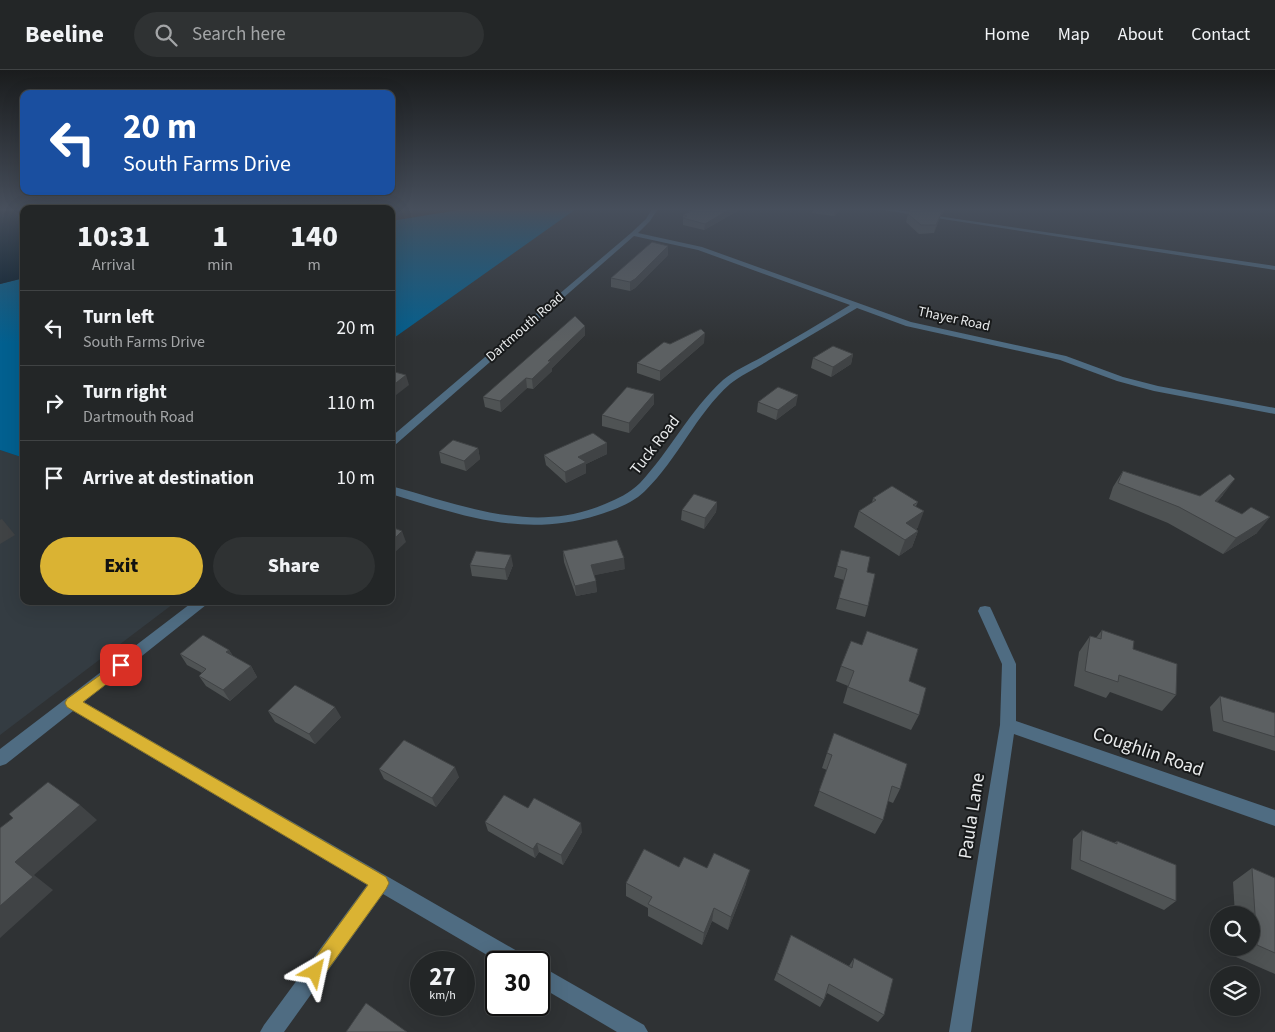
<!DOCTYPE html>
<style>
:root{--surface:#232627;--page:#2f3233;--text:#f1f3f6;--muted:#a3a5a7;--line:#404344;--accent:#dab333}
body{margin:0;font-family:"Source Sans 3",sans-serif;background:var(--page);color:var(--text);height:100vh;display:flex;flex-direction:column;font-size:19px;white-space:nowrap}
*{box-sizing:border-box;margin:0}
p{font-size:16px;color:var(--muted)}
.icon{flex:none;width:28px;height:28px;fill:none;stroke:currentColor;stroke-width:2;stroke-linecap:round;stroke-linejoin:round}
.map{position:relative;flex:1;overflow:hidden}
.drawer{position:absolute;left:20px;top:135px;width:375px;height:400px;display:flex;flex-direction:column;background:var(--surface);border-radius:10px;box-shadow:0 5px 20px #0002,0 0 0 1px var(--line)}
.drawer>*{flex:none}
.guide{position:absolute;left:20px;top:20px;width:375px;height:105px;border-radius:10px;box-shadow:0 5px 20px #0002,0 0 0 1px var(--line);background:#1a4fa0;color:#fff;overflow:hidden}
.fabs{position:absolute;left:1210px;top:836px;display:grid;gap:10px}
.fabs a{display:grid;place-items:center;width:50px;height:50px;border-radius:50%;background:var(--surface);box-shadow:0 5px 20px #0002,0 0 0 1px var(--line);font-size:25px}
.speed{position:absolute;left:410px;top:881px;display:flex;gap:10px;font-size:25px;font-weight:700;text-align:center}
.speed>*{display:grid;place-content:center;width:65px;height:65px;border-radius:50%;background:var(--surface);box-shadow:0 5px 20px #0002,0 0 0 1px var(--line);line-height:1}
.speed small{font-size:12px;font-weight:400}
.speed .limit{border:2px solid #111;border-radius:8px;background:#fff;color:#111}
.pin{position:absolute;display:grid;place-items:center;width:42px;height:42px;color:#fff;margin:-21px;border-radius:10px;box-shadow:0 2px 8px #0006}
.me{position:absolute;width:55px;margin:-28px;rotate:36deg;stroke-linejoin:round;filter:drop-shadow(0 0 4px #0008)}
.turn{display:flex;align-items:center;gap:18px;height:105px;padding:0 20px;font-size:22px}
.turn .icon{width:65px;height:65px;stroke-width:2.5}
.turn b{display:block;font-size:35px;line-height:42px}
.eta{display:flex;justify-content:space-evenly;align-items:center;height:85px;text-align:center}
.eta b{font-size:30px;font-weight:800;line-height:35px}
.action{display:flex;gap:10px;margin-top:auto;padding:10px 20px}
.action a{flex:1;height:58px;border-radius:30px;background:var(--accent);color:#111;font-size:20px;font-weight:800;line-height:58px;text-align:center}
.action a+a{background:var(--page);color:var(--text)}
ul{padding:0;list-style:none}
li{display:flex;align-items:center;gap:15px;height:75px;padding:0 20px;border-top:1px solid var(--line)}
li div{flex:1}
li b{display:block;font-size:19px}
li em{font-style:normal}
header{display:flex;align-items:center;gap:30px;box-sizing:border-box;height:70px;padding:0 25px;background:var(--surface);border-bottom:1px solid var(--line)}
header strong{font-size:24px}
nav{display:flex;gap:28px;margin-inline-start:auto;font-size:18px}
.search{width:350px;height:45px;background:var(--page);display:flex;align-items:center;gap:12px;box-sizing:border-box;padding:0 18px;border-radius:28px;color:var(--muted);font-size:19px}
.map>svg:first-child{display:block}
.built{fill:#343c42}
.forest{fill:#026090}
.water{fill:#021929}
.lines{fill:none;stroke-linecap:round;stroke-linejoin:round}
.minor{fill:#4f6c82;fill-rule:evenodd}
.tertiary{fill:#4f6c82;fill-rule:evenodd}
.wall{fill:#4f5354}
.shaded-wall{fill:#404345}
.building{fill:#5c6062;stroke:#404345}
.route{fill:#dab333;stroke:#8e7421}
.labels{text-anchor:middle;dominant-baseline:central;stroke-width:4;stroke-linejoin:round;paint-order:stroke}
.far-street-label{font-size:14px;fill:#e8eaeb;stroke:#181a1b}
.street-label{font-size:16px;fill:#e8eaeb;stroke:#181a1b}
.near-street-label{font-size:19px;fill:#e8eaeb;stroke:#181a1b}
</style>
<header>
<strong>Beeline</strong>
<div class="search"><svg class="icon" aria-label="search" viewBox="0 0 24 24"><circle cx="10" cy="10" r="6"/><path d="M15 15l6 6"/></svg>Search here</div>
<nav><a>Home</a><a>Map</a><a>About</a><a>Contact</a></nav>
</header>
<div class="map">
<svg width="1275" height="962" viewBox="0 0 1275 962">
<rect width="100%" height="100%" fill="#2f3234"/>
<!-- built -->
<path class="built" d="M0 380 24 388V531H177L0 665Z"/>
<!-- forest -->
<g class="forest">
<path d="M465 139H576L391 270V151Z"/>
<path d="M24 208V388L0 380V214Z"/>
</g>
<!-- water -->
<path class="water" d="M0 139H116H24V208L0 214Z"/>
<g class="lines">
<!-- minor -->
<g class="minor">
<path d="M652 139H658L650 151 638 163 702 177 911 252 1066 286 1123 307 1158 316 1275 338V344L1154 321 1117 311 1060 290 906 256 857 238C828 255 798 273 769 290 757 298 741 305 730 314 696 344 678 389 645 421 633 433 614 440 598 445 524 468 463 446 391 424V416C461 435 533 465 605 434 617 429 630 423 640 413 670 381 690 340 723 310 734 301 749 294 762 287 791 270 821 253 850 235L698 180 634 166 395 375 391 376V367L631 163 646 149Z"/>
<path d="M194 531H211L84 632 524 885 527 892H499L383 824 284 962H260L264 955 367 815 73 641 6 694 0 696V679Z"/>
<path d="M985 536 990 537 992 541 1016 594V651L1275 740V756L1014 664 971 962H949L1000 655 1002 594 978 541 980 537Z"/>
<path d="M539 895 644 955 648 962H617L539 916Z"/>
</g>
<!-- tertiary -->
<path class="tertiary" d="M877 139H890L1275 196V200Z"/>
</g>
<!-- wall -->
<g class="wall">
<path d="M741 139 704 160 683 155V145Z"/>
<path d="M752 139H767L766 140Z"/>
<path d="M813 139H841L834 146 812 143Z"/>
<path d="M911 139H945L942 145H941L939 150 934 163 919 164 906 152 908 144Z"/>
<path d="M668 185 635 218 630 221 611 217V208Z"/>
<path d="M585 256V265L552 298V301L533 319 527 318 501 342 485 337 483 327Z"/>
<path d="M704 273 660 311 637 303V293Z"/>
<path d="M853 284 851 294 831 307 811 298 813 288Z"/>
<path d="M758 332 796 335 776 350 757 342Z"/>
<path d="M654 334 629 363 602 356V345Z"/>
<path d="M607 373V384L586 394V403L566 413 546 395 544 385Z"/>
<path d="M478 378 480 389 466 401 441 393 439 382Z"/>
<path d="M1123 401 1200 426 1223 425 1217 432 1257 463 1223 484 1168 453 1109 429 1113 417Z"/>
<path d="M873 428 918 432 916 436 918 457 916 459 918 461 912 477 899 486 854 457 859 441 872 433Z"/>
<path d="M717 432 716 442 704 459 681 450 682 440Z"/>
<path d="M841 480 867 502 868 536 865 547 836 539 844 510 834 507Z"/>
<path d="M563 481 625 499 594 505 597 522 576 526 564 492Z"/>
<path d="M470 495H513L507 510 472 506Z"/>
<path d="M1102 560 1133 579 1176 625 1162 641 1110 622 1106 628 1074 616 1079 582 1090 566 1096 568Z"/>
<path d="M229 580 233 586 251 596 257 607 230 631 206 616 199 606 202 603 187 595 180 584Z"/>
<path d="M841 596 909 611 919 645 911 660 843 633 848 616 836 611Z"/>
<path d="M1220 626 1275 643V681L1213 661 1210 637Z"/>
<path d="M268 641 341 647 315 674 275 652Z"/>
<path d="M827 683 900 719 893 733 888 731 883 750 875 764 814 736 827 700 822 698Z"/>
<path d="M379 699 459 707 436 737 384 709Z"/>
<path d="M528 738 582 762 563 795 539 782 535 788 488 761 485 752Z"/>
<path d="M1082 760 1114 773 1117 771 1176 831 1164 840 1071 799 1073 769Z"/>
<path d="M707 798 746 814 728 860 712 851 702 875 648 846V838L626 826V813Z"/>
<path d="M1252 798 1275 808V904L1236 887V878H1251V845H1235L1233 812Z"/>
<path d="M791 865 849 896 854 888 884 945 878 952 827 923 824 930 820 937 774 910Z"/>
</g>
<!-- shaded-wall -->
<g class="shaded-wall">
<path d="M730 139H741L704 160 705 154Z"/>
<path d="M837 139H841L834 146 835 140Z"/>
<path d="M942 142 939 150 934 163 936 155Z"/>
<path d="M668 176V185L635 218 630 221V212Z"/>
<path d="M585 256V265L552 298V301L533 319 532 309 548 291Z"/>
<path d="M705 263 704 273 660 311V301Z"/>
<path d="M853 284 851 294 831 307 833 297Z"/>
<path d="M406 305 409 315 391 329V317Z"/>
<path d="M526 308 527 318 501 342 500 331Z"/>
<path d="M654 324V334L629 363V353Z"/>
<path d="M798 325 796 335 776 350 778 340Z"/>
<path d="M607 373V384L586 394V403L566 413 565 402 578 387Z"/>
<path d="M478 378 480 389 466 401 464 391Z"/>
<path d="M1235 409 1223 425 1204 447 1215 431Z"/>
<path d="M717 432 716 442 704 459 705 448Z"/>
<path d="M924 441 918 457 902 468 906 453Z"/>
<path d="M1270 447 1257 463 1223 484 1236 468Z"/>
<path d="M2 449 15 465 0 474V450Z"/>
<path d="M402 461 406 472 391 486V472Z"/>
<path d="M918 461 912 477 899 486 905 470Z"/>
<path d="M511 485 513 495 507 510 505 499Z"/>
<path d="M624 488 625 499 591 506V495Z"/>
<path d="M596 511 597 522 576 526 575 516Z"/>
<path d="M229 580 236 591 226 582Z"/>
<path d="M251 596 257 607 230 631 223 620Z"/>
<path d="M335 637 341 647 315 674 309 664Z"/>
<path d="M455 697 459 707 436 737 432 728Z"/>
<path d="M80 735 97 750 34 805 53 820 0 868V836L15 792Z"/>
<path d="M581 753 582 762 563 795 561 785Z"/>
<path d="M537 773 539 782 535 788 533 779Z"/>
<path d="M750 800 746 814 728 860 731 847Z"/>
<path d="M714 838 712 851 702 875 704 863Z"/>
</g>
<!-- building -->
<g class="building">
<path d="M695 139H730L705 154 683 148 687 146 683 145Z"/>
<path d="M911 139H916L942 142 936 155H921L908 144Z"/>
<path d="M652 172 668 176 635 209 630 212 611 208Z"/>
<path d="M575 246 585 256 548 291H551L532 309 526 308 500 331 483 327Z"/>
<path d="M701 259 705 263 660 301 637 293 664 272 670 274Z"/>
<path d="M833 276 853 284 833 297 813 288Z"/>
<path d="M391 301 406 305 391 317Z"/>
<path d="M627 317 654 324 629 353 602 345Z"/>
<path d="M778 317 798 325 778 340 758 332Z"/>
<path d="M593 363 607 373 578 387 586 392 565 402 544 385Z"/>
<path d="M453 370 478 378 464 391 439 382Z"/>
<path d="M1123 401 1200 426 1230 404 1235 409 1215 431 1242 444 1251 437 1270 447 1236 468 1179 437 1118 413Z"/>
<path d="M892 416 918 432 913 435 924 441 906 453 918 461 905 470 859 441 876 430 873 428Z"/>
<path d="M694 424 717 432 705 448 682 440Z"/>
<path d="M391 457 402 461 391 472Z"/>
<path d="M617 470 624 488 591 495 596 511 575 516 563 481Z"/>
<path d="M841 480 870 487 867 502 875 504 868 536 839 528 847 499 837 496Z"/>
<path d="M476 481 511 485 505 499 470 495Z"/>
<path d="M1102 560 1134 571 1133 579 1177 594 1176 625 1119 605 1118 612 1085 601 1090 566 1101 569Z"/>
<path d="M867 561 918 579 909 611 926 618 919 645 848 617 854 601 841 596 851 571 862 575Z"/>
<path d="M203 565 229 580 226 582 251 596 223 620 199 606 206 599 180 584Z"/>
<path d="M295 615 335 637 309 664 268 641Z"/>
<path d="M1220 626 1275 643V667L1223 651Z"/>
<path d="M834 663 907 694 900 719 892 716 883 750 819 721 832 685 827 683Z"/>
<path d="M404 670 455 697 432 728 379 699Z"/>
<path d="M48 712 80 735 15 792 33 807 0 836V758L13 748 9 744Z"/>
<path d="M504 725 528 738 534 728 581 753 561 785 537 773 533 779 485 752Z"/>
<path d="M1082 760 1117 774V771L1176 795V831L1080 790Z"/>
<path d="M644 779 679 797 684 787 707 798 714 783 750 800 731 847 714 838 704 863 648 834 652 827 626 813Z"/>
<path d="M1252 798 1275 808V883L1257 875Z"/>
<path d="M791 865 852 898 854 888 893 909 884 945 829 914 824 930 777 903Z"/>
<path d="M366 933 407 962H346Z"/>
</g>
<!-- sky -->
<linearGradient id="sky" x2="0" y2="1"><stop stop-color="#1a1c1d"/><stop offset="0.51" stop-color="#474f5c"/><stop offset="1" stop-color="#474f5c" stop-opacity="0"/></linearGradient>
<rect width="1275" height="273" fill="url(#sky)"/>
<!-- route -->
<path class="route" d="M121 590 126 592 128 595 126 599 83 632 386 807 389 813 386 819 321 909 315 912 309 909 306 902 309 896 368 815 67 637 65 633 67 629Z"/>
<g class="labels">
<!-- far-street labels -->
<g class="far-street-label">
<text transform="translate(954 249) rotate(12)">Thayer Road</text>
<text transform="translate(525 257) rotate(-41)">Dartmouth Road</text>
</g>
<!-- street labels -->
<g class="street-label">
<text transform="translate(655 375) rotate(-52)">Tuck Road</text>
</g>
<!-- near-street labels -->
<g class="near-street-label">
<text transform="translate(1148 682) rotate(19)">Coughlin Road</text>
<text transform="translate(972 746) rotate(-81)">Paula Lane</text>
</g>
</g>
</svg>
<div class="fabs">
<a><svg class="icon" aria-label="search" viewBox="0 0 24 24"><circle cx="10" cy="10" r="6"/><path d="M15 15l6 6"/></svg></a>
<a><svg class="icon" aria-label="layers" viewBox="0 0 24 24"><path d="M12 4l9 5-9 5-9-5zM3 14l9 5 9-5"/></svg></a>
</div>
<div class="speed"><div>27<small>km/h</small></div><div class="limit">30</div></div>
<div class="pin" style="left:121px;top:595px;background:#d93025"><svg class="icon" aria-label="arrive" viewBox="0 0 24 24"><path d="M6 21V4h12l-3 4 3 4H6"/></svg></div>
<svg class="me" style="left:315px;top:902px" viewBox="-20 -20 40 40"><path d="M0-17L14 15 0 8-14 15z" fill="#dab333" stroke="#fff" stroke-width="4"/></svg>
<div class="guide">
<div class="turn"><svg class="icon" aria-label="left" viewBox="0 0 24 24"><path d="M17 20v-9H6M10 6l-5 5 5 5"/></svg><div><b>20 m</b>South Farms Drive</div></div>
</div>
<section class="drawer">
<div class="eta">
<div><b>10:31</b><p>Arrival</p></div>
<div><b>1</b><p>min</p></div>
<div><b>140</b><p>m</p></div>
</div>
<ul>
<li><svg class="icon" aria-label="left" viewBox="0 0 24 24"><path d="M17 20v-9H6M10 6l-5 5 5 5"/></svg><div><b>Turn left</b><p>South Farms Drive</p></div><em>20 m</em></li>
<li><svg class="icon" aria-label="right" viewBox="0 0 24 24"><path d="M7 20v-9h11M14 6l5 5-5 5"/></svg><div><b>Turn right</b><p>Dartmouth Road</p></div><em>110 m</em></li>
<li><svg class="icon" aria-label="arrive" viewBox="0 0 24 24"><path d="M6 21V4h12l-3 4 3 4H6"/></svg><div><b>Arrive at destination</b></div><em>10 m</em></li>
</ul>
<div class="action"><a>Exit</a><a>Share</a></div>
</section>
</div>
